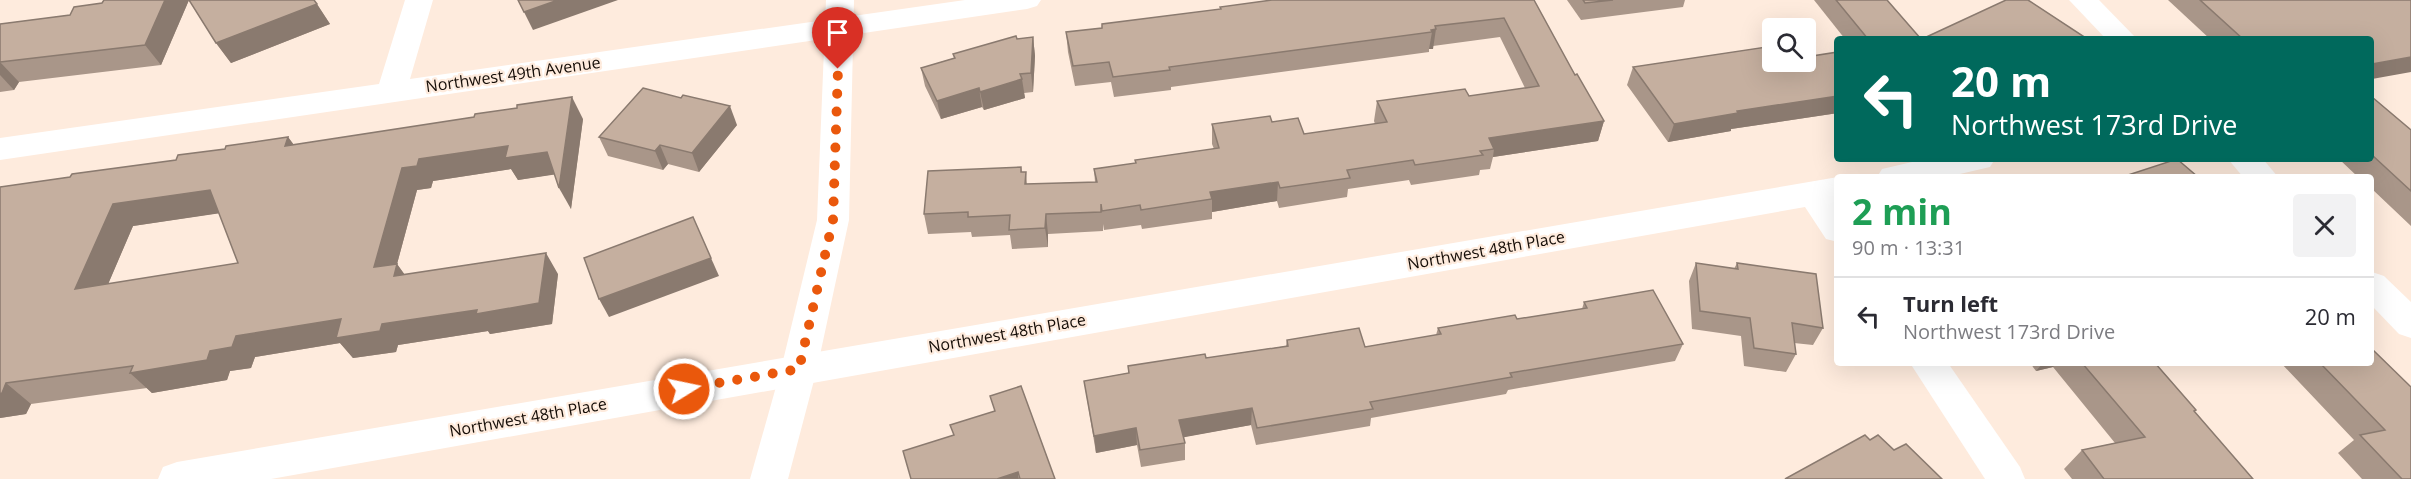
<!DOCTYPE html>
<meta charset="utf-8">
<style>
:root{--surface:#fff;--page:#f2f2f3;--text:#2b2b33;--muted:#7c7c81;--line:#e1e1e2}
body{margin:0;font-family:"Open Sans",sans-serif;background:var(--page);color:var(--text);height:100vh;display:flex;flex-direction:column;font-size:22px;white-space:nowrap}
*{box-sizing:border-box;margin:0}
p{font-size:20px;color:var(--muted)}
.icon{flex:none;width:33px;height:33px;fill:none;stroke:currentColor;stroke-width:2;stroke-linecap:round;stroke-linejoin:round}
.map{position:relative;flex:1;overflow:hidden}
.side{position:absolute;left:1834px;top:174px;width:540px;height:192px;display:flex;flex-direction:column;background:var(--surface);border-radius:6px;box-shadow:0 6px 24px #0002}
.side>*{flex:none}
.top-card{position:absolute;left:1834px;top:36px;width:540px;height:126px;border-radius:6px;box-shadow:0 6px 24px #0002;background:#00695c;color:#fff;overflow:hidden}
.fabs{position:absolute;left:1762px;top:18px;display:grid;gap:12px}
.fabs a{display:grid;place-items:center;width:54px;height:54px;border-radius:6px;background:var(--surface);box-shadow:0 6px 24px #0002;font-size:30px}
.pin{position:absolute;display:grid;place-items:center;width:51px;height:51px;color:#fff;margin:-62px -26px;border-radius:50% 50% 50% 0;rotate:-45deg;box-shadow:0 0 6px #0007}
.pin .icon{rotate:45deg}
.me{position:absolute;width:66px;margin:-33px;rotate:80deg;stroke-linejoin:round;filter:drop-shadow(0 0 4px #0008)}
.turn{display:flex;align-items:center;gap:21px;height:126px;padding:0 18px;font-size:27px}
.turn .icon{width:78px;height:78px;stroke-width:2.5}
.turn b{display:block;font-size:42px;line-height:51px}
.round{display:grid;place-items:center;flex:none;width:63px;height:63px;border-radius:6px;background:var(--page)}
.headline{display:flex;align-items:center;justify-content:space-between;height:102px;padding:0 18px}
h1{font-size:36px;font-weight:700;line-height:45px;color:#1e9e55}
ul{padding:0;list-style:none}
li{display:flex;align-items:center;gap:18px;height:78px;padding:0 18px;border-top:2px solid var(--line)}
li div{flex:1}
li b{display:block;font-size:22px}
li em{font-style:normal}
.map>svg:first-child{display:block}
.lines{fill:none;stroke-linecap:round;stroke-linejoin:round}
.street{fill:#fff;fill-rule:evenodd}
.secondary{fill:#fff;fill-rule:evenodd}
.wall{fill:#a99689;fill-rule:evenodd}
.shaded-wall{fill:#8a7a6f}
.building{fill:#c5af9f;stroke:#8a7a6f;stroke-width:1.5;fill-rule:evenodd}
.route{stroke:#ea580c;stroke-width:10;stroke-dasharray:0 18}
.labels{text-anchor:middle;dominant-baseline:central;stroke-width:4.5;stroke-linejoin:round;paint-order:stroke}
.street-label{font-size:16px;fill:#150d07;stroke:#feebdd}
</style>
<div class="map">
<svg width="2411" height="479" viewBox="0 0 2411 479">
<rect width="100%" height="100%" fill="#feebdd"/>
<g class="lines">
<!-- street -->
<g class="street">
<path d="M405 0H433L410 79 965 0H1041L1037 6 1027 9 0 160V138L379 84Z"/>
<path d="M2069 0H2099L2137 39H2106Z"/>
<path d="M1925 159H1995L1990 167 1947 177H1877L1882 169Z"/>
<path d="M2228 159H2263L2278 177H2243Z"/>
<path d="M1838 177V201H1835L1838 204V242L1826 239 1805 207 271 479H158L163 467 177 462Z"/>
<path d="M2372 272 2384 276 2411 302V338L2399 334 2372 306Z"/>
<path d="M1910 363H1948L2020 467 2025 479H1985Z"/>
</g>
<!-- secondary -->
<path class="secondary" d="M826 0H854L849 220 817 369 788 479H750L781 369 817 220Z"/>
</g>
<!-- wall -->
<g class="wall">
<path d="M104 0H314L330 24 231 63 216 43 189 0 161 65 19 82 14 90 0 92V24L70 15 102 3Z"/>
<path d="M1534 0 1575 75 1604 121 1598 141 1493 157 1490 169 1480 170 1479 175 1411 185 1409 180 1348 189 1347 197 1279 208 1277 201 1212 212V219L1142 229 1141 225 1104 230 1103 224V231L1048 234V247L1012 249 1010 235 972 237 971 232 928 234 924 214 1021 167 1022 172H1026L1027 184 1095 182 1094 169 1136 163 1214 149 1212 144V124L1272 122 1304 134 1375 124 1374 121 1377 101 1469 96 1525 88 1500 37 1433 46V49H1429V52L1171 87V90L1114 97 1111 82 1075 86 1068 52 1066 32 1102 28 1220 9V7Z"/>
<path d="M1567 0H1685L1683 7 1581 20Z"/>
<path d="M1814 0H1887L1921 39H1845Z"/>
<path d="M2168 0H2411L2372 39H2210Z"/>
<path d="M1033 37 1035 56 1033 92 1024 93 1025 98 984 110 982 107 941 119 925 86 921 68 954 58 953 54 1017 39Z"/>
<path d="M1838 52V113L1731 129V131L1668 142 1627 85 1633 67 1773 62Z"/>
<path d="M2372 97 2411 130V226L2372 189V177H2358L2339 159H2372Z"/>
<path d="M583 119 571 209 555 174 518 180 511 169 433 181 431 188 417 190 397 264 405 275 558 274 552 324 490 334 488 331 398 345 396 352 353 358 340 343 255 357 251 368 230 371 227 380 152 393 147 388 31 404 26 414 0 418V187L70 177 176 160 225 149 288 137 294 145ZM219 213 238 263 108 284 133 226Z"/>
<path d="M737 125 699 172 668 164 663 170 608 156 599 137Z"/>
<path d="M1696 263 1734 269 1737 263 1823 328 1813 345 1794 343 1796 354 1786 372 1744 366 1741 336 1692 329 1689 281Z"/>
<path d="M1584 302 1683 344 1675 361 1508 390 1506 394 1371 418 1370 426 1256 445 1251 425 1183 437 1185 443V460L1141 467 1137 445 1096 453 1084 381 1128 373V366L1206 358 1286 346 1287 340 1365 347 1436 335 1438 328 1517 319 1582 309Z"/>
<path d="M2030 363H2158L2156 364 2194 412 2253 479H2072L2064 469 2082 450 2115 443 2053 367 2036 371Z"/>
<path d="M2281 363H2372L2411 479H2362L2338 453 2354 440Z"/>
</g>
<!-- shaded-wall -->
<g class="shaded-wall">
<path d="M165 0H189L161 65 145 45Z"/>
<path d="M558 0H618L533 30 524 12Z"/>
<path d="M317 4 330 24 231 63 216 43Z"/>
<path d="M1436 29 1433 49H1429L1432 32 1431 30Z"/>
<path d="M1033 37 1035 56 1033 92 1031 73Z"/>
<path d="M2411 57V72L2372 79V64Z"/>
<path d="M0 62 19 82 14 90 0 75Z"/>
<path d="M1022 79 1025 98 984 110 980 92Z"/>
<path d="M979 88 982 107 941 119 937 101Z"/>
<path d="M1838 96V113L1731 129V131L1668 142 1674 124 1737 111Z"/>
<path d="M572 97 583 119 571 209 559 188Z"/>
<path d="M730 106 737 125 699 172 692 153Z"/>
<path d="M1604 121 1598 141 1493 157 1494 149 1489 138Z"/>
<path d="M288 137 304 159 285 146Z"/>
<path d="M660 145 668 164 663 170 655 151Z"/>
<path d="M508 146 547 152 558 174 518 180 511 169 433 181 431 188 417 190 397 264 412 285 374 267 402 168 419 159Z"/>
<path d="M1278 182 1277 201 1212 212V199L1210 192Z"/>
<path d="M210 190 228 212 133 226 97 310 75 289 113 204Z"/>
<path d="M1046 214 1048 234V247L1045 228Z"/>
<path d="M546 253 558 274 552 324 490 334 488 331 398 345 396 352 353 358 340 343 255 357 251 368 230 371 227 380 152 393 130 373 210 351 236 336 341 319 382 324Z"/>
<path d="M711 258 719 276 609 317 599 299Z"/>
<path d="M2043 363H2057L2053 367 2036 371Z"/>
<path d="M6 383 31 404 26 414 0 418V394Z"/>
<path d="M1252 408 1251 425 1180 438 1179 420Z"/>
<path d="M1136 428 1137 445 1096 453 1094 436Z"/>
<path d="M1018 472 1019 479H997Z"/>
</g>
<!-- building -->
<g class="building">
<path d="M104 0H165L145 45 0 62V24L70 15 74 7 102 3Z"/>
<path d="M189 0H314L317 4 216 43Z"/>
<path d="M518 0H558L524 12Z"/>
<path d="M1272 0H1534L1575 75 1577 74 1604 121 1489 138 1494 149 1480 151 1483 155 1415 165 1413 160 1347 170 1350 178 1280 188 1278 182 1210 192 1212 199 1141 210 1140 205 1102 211 1101 204V212L1046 214 1045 228 1009 230 1010 215 968 217V212L924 214 928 171 1021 167V172H1026L1025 184 1097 182 1094 169 1136 163 1135 160 1219 148 1212 124 1270 116 1272 122 1298 118 1304 134 1387 122 1377 101 1465 89 1469 96 1539 86 1504 18 1435 26 1436 29 1431 30 1432 32 1169 67 1170 70 1113 77 1109 62 1073 66 1066 32 1102 28V24L1221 9 1220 7Z"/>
<path d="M1583 0H1613L1585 3Z"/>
<path d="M1836 0H1887L1921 39H1868Z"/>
<path d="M2006 0H2028L2086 38 2083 39H1922Z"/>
<path d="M2200 0H2411V57L2372 64V39H2243Z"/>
<path d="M1016 36 1017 39 1033 37 1031 73 1020 74 1022 79 980 92 979 88 937 101 921 68 955 58 953 54Z"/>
<path d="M1773 46V62H1806V57L1838 52V96L1737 111 1738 113 1674 124 1633 67Z"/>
<path d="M643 88 681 98 683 95 730 106 692 153 660 145 655 151 599 137Z"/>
<path d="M572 97 559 188 547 152 505 158 508 146 419 159 417 166 402 168 374 267 397 264 394 276 546 253 539 303 476 314 477 310 382 324 380 331 336 338 341 319 236 336 232 347 210 351 207 360 130 373 133 366 6 383 2 393 0 394V187L70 177 72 174 176 160 178 155 225 149 226 146 288 137 285 146 474 117 475 114 517 108V105ZM210 190 238 263 75 289 113 204Z"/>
<path d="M2372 97 2411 130V191L2372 155Z"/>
<path d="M2177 159 2198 177H2122Z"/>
<path d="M693 217 711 258 599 299 584 258Z"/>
<path d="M1696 263 1738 269 1737 263 1816 274 1823 328 1792 323 1796 354 1754 348 1750 318 1700 311Z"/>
<path d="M1653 290 1683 344 1510 373 1512 377 1370 402 1373 409 1257 428 1252 408 1179 420 1185 443 1140 450 1136 428 1094 436 1084 381 1129 373 1128 366 1205 354 1206 358 1288 346 1287 340 1359 328 1365 347 1441 334 1438 328 1515 315 1517 319 1587 308 1584 302Z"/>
<path d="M2372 349 2411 387V479H2402L2360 435 2385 430 2320 363H2372Z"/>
<path d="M2082 363H2155L2196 410 2194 411 2253 479H2104L2082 450 2145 437Z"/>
<path d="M1021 386 1055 479H1020L1018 472 997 479H911L903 451 954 435 950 425 995 411 990 396Z"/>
<path d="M1865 435 1870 440 1878 435 1894 450 1906 444 1942 479H1785Z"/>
</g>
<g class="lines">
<!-- route -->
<path class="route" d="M684 389 799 369 833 220 838 69"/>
</g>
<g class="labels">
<!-- street labels -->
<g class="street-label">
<text transform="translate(513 74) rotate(-8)">Northwest 49th Avenue</text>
<text transform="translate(1486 250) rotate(-10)">Northwest 48th Place</text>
<text transform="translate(1007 333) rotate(-10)">Northwest 48th Place</text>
<text transform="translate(528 417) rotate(-10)">Northwest 48th Place</text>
</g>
</g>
</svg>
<div class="fabs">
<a><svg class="icon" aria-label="search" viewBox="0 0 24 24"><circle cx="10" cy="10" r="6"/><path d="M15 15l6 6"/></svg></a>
</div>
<div class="pin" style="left:838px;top:69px;background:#d93025"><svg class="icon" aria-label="arrive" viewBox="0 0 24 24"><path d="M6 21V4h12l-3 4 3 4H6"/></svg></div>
<svg class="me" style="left:684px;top:389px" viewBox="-20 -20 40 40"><circle r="17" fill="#ea580c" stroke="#fff" stroke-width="3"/><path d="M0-11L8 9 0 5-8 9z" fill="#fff"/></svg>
<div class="top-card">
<div class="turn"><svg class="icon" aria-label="left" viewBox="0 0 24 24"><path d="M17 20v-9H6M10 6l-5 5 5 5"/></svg><div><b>20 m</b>Northwest 173rd Drive</div></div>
</div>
<section class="side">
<div class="headline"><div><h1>2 min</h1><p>90 m · 13:31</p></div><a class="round"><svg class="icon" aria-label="close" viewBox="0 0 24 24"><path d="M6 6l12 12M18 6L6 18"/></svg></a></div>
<ul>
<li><svg class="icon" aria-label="left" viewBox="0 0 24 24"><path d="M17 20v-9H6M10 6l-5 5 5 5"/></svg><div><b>Turn left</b><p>Northwest 173rd Drive</p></div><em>20 m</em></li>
</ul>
</section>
</div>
